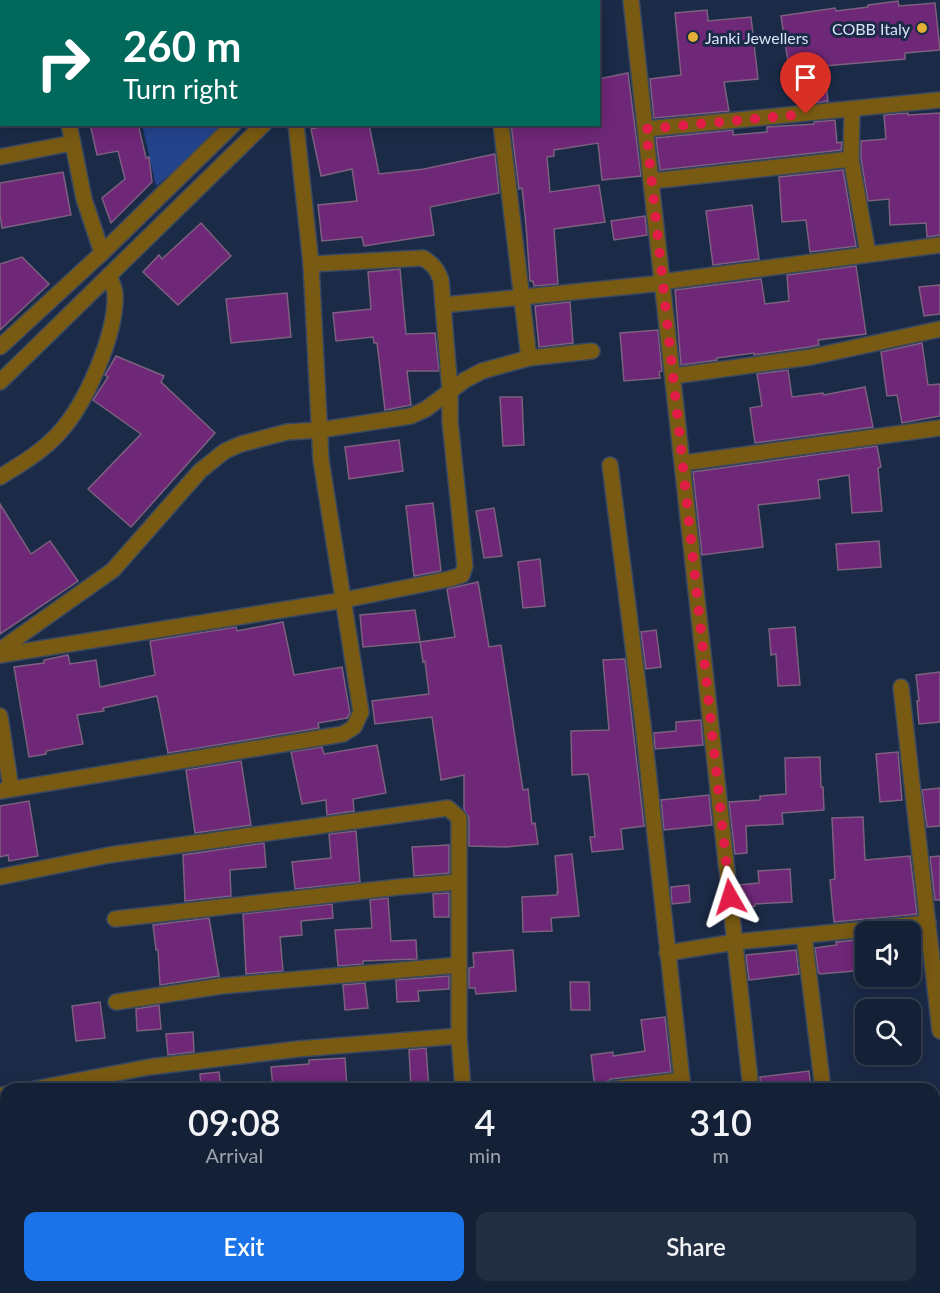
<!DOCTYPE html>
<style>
:root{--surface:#142035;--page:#212d41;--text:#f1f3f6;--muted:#9da3ad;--line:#333e50;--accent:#1a73e8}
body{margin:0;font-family:Lato,sans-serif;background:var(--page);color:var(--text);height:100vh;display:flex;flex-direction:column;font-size:22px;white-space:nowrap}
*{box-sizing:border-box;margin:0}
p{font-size:20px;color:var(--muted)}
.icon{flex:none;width:33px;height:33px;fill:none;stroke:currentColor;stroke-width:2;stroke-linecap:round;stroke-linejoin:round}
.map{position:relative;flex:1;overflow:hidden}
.drawer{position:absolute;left:0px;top:1083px;width:940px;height:210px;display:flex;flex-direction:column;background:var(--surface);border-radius:18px 18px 0 0;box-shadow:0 3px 15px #0003,0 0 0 2px var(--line)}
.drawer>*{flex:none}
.hud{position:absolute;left:0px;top:0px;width:600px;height:126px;box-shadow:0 3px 15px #0003,0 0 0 2px var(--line);background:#00695c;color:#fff;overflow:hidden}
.fabs{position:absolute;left:855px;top:921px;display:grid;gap:12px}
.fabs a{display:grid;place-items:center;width:66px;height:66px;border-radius:12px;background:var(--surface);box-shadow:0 3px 15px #0003,0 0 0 2px var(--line);font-size:30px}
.pin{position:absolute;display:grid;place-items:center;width:51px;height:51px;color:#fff;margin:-62px -26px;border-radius:50% 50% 50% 0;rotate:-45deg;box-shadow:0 0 6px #0007}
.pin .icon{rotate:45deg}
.me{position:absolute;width:66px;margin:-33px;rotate:354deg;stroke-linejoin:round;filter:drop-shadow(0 0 4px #0008)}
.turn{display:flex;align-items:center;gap:21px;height:126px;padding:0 24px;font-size:27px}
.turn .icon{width:78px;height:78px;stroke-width:2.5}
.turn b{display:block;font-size:42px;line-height:51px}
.eta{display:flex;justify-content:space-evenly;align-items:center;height:102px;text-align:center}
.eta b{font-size:36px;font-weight:600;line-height:42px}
.cta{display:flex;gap:12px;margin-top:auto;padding:12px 24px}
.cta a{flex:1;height:69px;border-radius:12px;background:var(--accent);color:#fff;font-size:24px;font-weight:600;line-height:69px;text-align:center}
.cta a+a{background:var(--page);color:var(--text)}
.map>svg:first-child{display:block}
.green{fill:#23448d}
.building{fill:#6f2777;stroke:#7c607e;stroke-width:1.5}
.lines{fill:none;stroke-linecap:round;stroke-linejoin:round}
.minor-casing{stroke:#394863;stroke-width:18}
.minor{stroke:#795a12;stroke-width:15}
.route{stroke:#e11d48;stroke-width:10;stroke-dasharray:0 18}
.poi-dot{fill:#e3ae35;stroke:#1b2a47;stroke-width:2}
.labels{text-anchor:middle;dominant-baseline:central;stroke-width:6;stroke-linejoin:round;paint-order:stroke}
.poi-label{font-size:16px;fill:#d9e3f7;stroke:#1b2a47;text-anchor:end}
</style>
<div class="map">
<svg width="940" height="1293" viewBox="0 0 940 1293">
<rect width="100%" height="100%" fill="#1b2a47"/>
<!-- green -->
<g class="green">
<path d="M116 0H342L343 1 116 2Z"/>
<path d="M142 124 227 125 156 186Z"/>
</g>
<!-- building -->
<g class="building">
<path d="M898 1 899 6 935 3 940 50 905 53V59L824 66 828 101 812 103 807 66 789 68 781 16 835 8 836 11 868 7V5Z"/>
<path d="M707 10 708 21 751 17 758 79 724 82 729 111 654 118 650 79 681 75 675 13Z"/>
<path d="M628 73 641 176 602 180 598 143 554 150V156L547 157 550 192 599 185 605 222 554 229 558 284 534 286 533 281H530L526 225 522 188 519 189 511 124H598V79Z"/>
<path d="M908 113V115L940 113V235L927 237 926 223 890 225 889 199 868 201 861 158V141L886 139 884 115Z"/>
<path d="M835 120 837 143 842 142 841 150 660 170 656 138 733 130V135L767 132V127L814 124V122Z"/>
<path d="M90 124H138L146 158 149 157 152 182 111 223 102 198 125 179 118 151 97 155Z"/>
<path d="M334 124H369L379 174 424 169 495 154 499 193 430 207 434 235 364 246 362 237 322 241 318 205 357 201 352 169 321 176 311 129Z"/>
<path d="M843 170 856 246 810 252 806 220 782 222 779 177Z"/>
<path d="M63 172 71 215 2 228 0 214V183Z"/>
<path d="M752 205 759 259 713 265 706 211Z"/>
<path d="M645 216 647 235 614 240 611 221Z"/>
<path d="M201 223 231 256 178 305 143 272 159 255 162 259Z"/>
<path d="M22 257 49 284 0 330V264Z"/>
<path d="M856 266 866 334 818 340 819 345 809 347 754 355V353L717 358V360L681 365 675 290 761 279 765 304 789 301 787 275Z"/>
<path d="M400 269 406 334 435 333 439 371H407L411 405 385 410 377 343H374L373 337 336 341 333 313 371 309 368 272Z"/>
<path d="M940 285V314L924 316 919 287Z"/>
<path d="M287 293 291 337 231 343 226 299Z"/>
<path d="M570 302 573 343 539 347 535 306Z"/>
<path d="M658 330 662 371 659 372 660 378 624 381 620 333Z"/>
<path d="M922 343 928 385 940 384V416L902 423 897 395 887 396 881 352Z"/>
<path d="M116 356 164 376 161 382 215 433 131 527 88 489 141 434 93 400 108 377 105 375Z"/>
<path d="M788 370 792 397 823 393 824 395 865 387 873 427 755 443 750 408 762 406 757 374Z"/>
<path d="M500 397H522L524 445 503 446Z"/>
<path d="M399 440 403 471 349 479 345 447Z"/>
<path d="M877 446 881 467 878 468 882 511 852 513 849 475 818 480 820 498 758 505 763 547 702 555 693 472Z"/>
<path d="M433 503 441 571 414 576 406 506Z"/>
<path d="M0 504 31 554 50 541 78 581 0 634Z"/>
<path d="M494 508 502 556 484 558 476 511Z"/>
<path d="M879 541 881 567 838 570 836 544Z"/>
<path d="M540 559 545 606 523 608 518 562Z"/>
<path d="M478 582 489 647 501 645 523 790 528 789 532 824 535 823 538 844 506 847 469 846V818L464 810V775L441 780 432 717 375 724 372 701 429 694 425 661 423 662 420 642 455 637 447 589Z"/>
<path d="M415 610 420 642 363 647 360 615Z"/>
<path d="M283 622 294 675 342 667 350 713 347 718 318 723 319 728 168 753 157 696 103 708 104 711 77 715 83 744 46 751V754L29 757 14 667 44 663V660L68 655 70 664 96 660 100 687 155 675 150 641 236 627 237 631Z"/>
<path d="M795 627 800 685 778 686 776 654 771 655 769 629Z"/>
<path d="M656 630 661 667 646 669 641 632Z"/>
<path d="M625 659 644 826 621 829 623 849 592 852 590 837H595L589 779 588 774 572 775 571 731 609 730 603 660Z"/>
<path d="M940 672V722L919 724 917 701H919L916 675Z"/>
<path d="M701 720 703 745 655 749 654 733 676 731V722Z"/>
<path d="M377 745 386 793 353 799 354 811 327 815 326 800 302 804 291 752 322 747 324 754Z"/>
<path d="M898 752 902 800 880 802 876 754Z"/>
<path d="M820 757 821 787H823L824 810 782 813 783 824 746 826 747 853 735 854 729 802 760 800V796L786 794 785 758Z"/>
<path d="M241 761 251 825 195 833 186 770Z"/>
<path d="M940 788V826L927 827 922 790Z"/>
<path d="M709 795 712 825 664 830 661 800Z"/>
<path d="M29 801 38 856 9 861 8 855 0 857V806Z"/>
<path d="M863 817 865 860 910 856 917 914 834 922 830 880 835 879 832 818Z"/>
<path d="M356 831 360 882 295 889 292 862 331 858 329 834Z"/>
<path d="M264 843 266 867 230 870 231 896 185 901 183 855Z"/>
<path d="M449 845V873L414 876 412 847Z"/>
<path d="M572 854 579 916 551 918 552 931 523 932 522 897 557 895V892H558L555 856Z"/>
<path d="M940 856V900H935L930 857Z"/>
<path d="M790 869 792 902 755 904V906L741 908 738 885 759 883 758 871Z"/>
<path d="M689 885 690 902 672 904 671 887Z"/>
<path d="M449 893V917H434L433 894Z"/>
<path d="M388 898 391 941 416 940 417 959 363 961V964L338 966 335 930 372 928 370 900Z"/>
<path d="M332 904 333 918 301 921 302 935 280 937 283 971 246 974 243 914Z"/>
<path d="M209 918 219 976 160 985 158 950H156L153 925Z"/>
<path d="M866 939V970L820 974 818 972 815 948 837 945 836 942Z"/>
<path d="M513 950 516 991 476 994 475 988H469V968L474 967 473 953Z"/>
<path d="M796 950 799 974 749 980 746 955Z"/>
<path d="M449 976V989L418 991 419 1001 397 1002 396 980Z"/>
<path d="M570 982H589L590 1010H571Z"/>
<path d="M365 983 368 1008 345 1010 343 985Z"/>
<path d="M100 1002 105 1038 76 1041 72 1006Z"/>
<path d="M159 1005 161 1029 137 1031 136 1009Z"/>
<path d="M665 1017 671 1072 611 1079 606 1082 602 1089H595L591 1055 613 1052V1056L645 1051 641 1020Z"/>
<path d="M193 1032 194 1052 168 1055 166 1034Z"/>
<path d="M426 1048 429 1089H411L409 1050Z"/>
<path d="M345 1058 347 1089H273L271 1067 309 1064V1060Z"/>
<path d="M809 1071 811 1089H761L760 1077Z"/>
<path d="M219 1072 221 1089H201L200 1074Z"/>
</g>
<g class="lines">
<defs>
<g id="minor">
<path d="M46 0V2"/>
<path d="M343 0V2"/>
<path d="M631 0 751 1089"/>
<path d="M410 2 414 0"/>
<path d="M490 2 500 0"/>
<path d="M852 110 851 159 868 253"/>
<path d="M69 124 84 199 102 253"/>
<path d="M501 124 529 358"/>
<path d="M646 129 940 100"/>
<path d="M0 157 72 143"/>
<path d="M652 181 851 159"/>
<path d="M443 305 663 283 669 281 940 245"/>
<path d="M0 347 102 253 234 124"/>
<path d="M673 376 811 357 940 329"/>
<path d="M0 382 264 124"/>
<path d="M683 463 940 428"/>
<path d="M610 465 643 725 683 1089"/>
<path d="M0 477C21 464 43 451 59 433 86 404 117 333 115 293 114 287 111 281 109 275"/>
<path d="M0 653 7 645 113 570 200 471 225 451 241 444 287 432 320 430 411 416 426 409 465 380 482 371 529 358 592 351"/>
<path d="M0 655 344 600 449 579 462 575 465 566 450 421V391L441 280C437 269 433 264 423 258L311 264"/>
<path d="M901 687 940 1031"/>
<path d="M0 716 11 789"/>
<path d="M0 791 343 734 354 727 361 712 321 460 311 264 296 124"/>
<path d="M0 877 109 855 448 808 459 818V1036L463 1089"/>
<path d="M115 919 399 887 458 882"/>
<path d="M804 935 823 1089"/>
<path d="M667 953 735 942 928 923"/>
<path d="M116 1002 221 986 459 965"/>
<path d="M34 1089 149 1067 298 1049 459 1036"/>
<path d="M612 1089 682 1080"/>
<path d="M0 1096 6 1094"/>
<path d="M197 1287 198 1291"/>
<path d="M477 1287V1293"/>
<path d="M703 1287 705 1293"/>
<path d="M772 1287 773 1293"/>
<path d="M845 1287 846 1293"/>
<path d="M650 1293 678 1287"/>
</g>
</defs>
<!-- minor casing -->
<use href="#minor" class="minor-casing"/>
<!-- minor -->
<use href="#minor" class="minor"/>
</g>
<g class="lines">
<!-- route -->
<path class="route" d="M730 897 646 129 806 114"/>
</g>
<!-- markers -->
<g class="poi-dot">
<circle cx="922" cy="28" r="6"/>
<circle cx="693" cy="37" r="6"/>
</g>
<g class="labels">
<!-- poi labels -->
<g class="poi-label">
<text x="910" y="28">COBB Italy</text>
<text x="705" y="37" text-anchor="start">Janki Jewellers</text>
</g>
</g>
</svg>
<div class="fabs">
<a><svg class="icon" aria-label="sound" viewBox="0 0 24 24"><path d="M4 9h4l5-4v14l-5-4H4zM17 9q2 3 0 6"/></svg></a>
<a><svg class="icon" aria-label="search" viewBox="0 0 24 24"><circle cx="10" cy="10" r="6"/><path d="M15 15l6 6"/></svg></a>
</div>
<div class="pin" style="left:806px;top:114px;background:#d93025"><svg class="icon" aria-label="arrive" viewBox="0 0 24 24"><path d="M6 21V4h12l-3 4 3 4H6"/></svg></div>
<svg class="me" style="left:730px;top:897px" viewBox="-20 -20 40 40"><path d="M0-17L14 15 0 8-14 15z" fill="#e11d48" stroke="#fff" stroke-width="4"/></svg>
<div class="hud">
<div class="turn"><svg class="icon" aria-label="right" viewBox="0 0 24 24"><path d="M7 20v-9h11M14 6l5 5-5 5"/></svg><div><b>260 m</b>Turn right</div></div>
</div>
<section class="drawer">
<div class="eta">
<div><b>09:08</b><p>Arrival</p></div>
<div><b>4</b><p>min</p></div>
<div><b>310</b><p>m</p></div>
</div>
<div class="cta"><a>Exit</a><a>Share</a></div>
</section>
</div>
